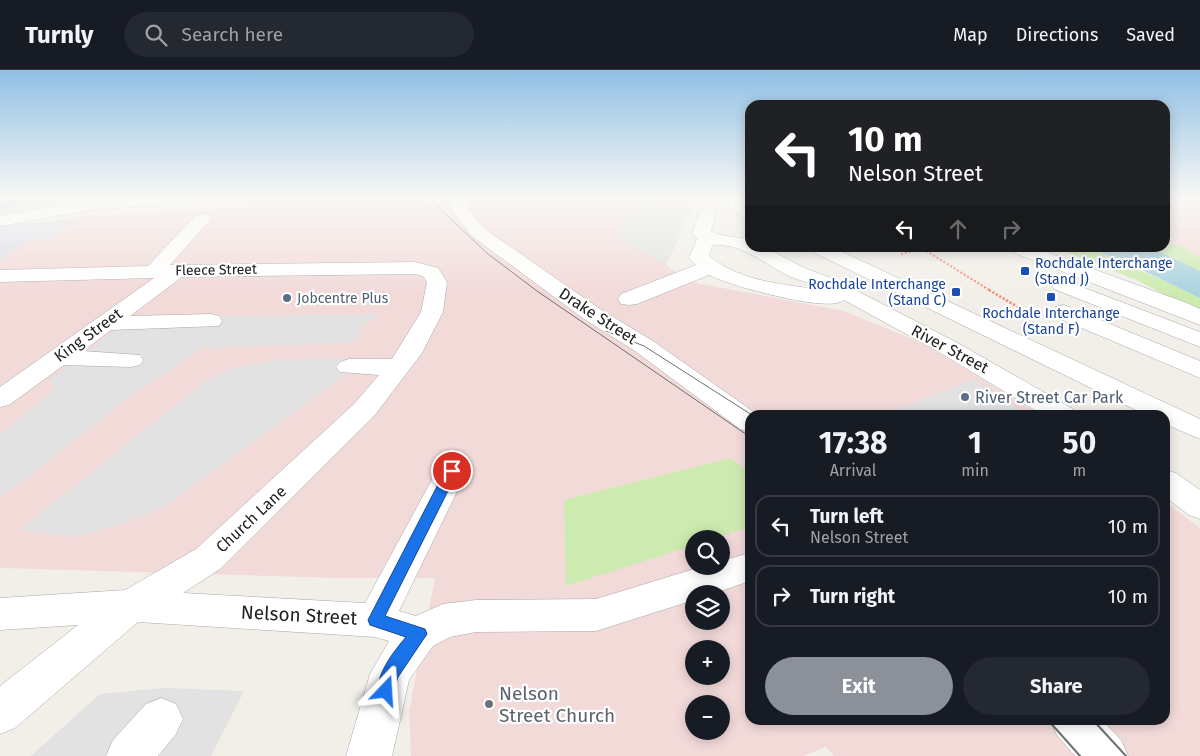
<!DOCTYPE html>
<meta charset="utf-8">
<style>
:root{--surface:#171b24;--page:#242831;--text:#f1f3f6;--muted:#9ea1a6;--line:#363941;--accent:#8c9099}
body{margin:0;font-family:"Fira Sans",sans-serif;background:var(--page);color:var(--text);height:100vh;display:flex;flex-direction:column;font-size:19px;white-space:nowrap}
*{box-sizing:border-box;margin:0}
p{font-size:16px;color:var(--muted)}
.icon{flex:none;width:28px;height:28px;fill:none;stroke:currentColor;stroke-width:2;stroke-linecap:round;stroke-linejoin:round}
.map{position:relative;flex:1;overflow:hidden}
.details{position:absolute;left:745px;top:340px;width:425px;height:315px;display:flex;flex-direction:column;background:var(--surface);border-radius:15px;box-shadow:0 2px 12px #0003}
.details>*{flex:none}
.banner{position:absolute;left:745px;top:30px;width:425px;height:152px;border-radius:15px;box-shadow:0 2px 12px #0003;background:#202124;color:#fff;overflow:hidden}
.fabs{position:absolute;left:685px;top:460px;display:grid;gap:10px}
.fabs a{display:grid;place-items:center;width:45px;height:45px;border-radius:50%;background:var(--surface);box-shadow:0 2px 12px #0003;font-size:25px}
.pin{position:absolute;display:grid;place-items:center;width:42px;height:42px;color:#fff;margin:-21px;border:2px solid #fff;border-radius:50%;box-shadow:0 1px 5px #0007}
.me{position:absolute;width:55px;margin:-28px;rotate:20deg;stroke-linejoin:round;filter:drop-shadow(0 0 4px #0008)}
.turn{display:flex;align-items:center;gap:18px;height:105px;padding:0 20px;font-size:22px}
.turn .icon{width:65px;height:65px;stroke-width:2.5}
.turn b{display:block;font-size:35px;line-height:42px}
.lanes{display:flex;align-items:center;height:48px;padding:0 20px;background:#0003;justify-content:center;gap:25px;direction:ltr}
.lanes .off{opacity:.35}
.eta{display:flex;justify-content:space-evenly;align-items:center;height:85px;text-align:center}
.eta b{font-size:30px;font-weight:700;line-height:35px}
.button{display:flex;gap:10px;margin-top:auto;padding:10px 20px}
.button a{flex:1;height:58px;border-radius:30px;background:var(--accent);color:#fff;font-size:20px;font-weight:700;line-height:58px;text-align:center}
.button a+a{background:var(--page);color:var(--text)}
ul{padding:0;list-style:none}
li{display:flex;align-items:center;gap:15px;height:62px;margin:0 10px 8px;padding:0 10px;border:2px solid var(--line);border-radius:15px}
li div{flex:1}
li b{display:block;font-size:19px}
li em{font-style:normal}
header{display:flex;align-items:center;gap:30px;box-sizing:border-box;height:70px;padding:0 25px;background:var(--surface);border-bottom:1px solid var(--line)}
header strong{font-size:24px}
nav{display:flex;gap:28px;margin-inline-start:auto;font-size:18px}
.search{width:350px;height:45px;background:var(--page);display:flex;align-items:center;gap:12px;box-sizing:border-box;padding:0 18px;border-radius:28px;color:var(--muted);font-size:19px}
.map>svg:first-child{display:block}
.commercial{fill:#f2dad9;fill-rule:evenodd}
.grass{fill:#cdebb0}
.parking{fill:#e2e2e2}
.plaza{fill:#dddde8}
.water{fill:#aad3df}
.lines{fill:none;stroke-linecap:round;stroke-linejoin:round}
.minor-casing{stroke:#a9a9a9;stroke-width:1}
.path-far1{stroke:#fa8072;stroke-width:2;stroke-dasharray:2 2;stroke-linecap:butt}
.path{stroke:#fa8072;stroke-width:2.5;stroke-dasharray:2 2;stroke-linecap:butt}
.minor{fill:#fff;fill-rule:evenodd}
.tram-far1{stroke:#707070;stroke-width:1}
.tram{stroke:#707070;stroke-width:2}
.route{fill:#1a73e8;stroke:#114b97}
.transit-dot{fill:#1a4fb4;stroke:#fff;stroke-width:2}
.service-dot{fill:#5c6f8a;stroke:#fff;stroke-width:2}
.worship-dot{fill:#6b7280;stroke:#fff;stroke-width:2}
.labels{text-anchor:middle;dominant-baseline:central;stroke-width:4.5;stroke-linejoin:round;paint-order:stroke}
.far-transit-label{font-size:14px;fill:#164399;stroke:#fff;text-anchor:start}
.far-street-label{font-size:14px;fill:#222;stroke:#fff}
.far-service-label{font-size:14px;fill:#4e5e75;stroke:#fff;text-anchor:start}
.street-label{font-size:16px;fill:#222;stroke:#fff}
.service-label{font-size:16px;fill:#4e5e75;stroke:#fff;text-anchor:start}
.near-street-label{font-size:19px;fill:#222;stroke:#fff}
.near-worship-label{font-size:19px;fill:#5b616d;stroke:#fff;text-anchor:start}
</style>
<header>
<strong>Turnly</strong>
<div class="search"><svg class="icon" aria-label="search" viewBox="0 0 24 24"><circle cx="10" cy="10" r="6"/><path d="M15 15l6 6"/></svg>Search here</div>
<nav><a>Map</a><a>Directions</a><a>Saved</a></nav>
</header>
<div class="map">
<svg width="1200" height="686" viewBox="0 0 1200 686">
<rect width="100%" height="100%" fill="#f2efe9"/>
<!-- commercial -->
<g class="commercial">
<path d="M360 128H691L687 136 692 138 666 195 691 212 844 241 924 274 1040 345H750V650H1165V432L1200 458V686H834L826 677 803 686H411L409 641 435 508H336L0 498V185L64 151 83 146ZM694 469H721V496H694ZM694 524H721V551H694ZM694 579H721V606H694ZM694 634H721V661H694Z"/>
<path d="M1165 128H1200V188L1181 176 1165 173Z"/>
</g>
<!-- grass -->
<g class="grass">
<path d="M1165 173 1181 176 1200 188V201L1152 178H1165Z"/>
<path d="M1056 178H1089L1185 220 1200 228V244L1139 211Z"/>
<path d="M730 388 750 403V457L712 469H694V475L566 516 564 430Z"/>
</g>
<!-- parking -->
<g class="parking">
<path d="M638 132 692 138 666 195 614 165Z"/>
<path d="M382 244 361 256 358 268 350 273 203 278 125 330 20 414 0 426V364L51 323 56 314 47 312 127 251 162 247Z"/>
<path d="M361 288 342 307 163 438 120 454 75 467 20 460 205 311 235 297 278 290Z"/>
<path d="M973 309 1028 345H884Z"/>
<path d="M164 618 244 621 211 686H31L100 624Z"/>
</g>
<!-- plaza -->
<g class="plaza">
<path d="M57 128H76L52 137 0 144V138L56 131Z"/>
<path d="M78 148 50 169 30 170 0 191V156Z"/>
</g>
<!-- water -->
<g class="water">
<path d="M0 128H57L56 131 0 138Z"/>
<path d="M1089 178H1152L1200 201V228L1142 200Z"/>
</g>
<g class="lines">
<defs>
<g id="minor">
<path d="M114 128H194L186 133 91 140 0 156V146L91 130Z"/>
<path d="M452 128H468L469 140 485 159 600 239 653 271 758 345H750V362L740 359 635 281 584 249 473 167 452 141Z"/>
<path d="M718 128H738L750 136V149L744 148Z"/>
<path d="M707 138 713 139 716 143 711 161C717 166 740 167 750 170V178H767L800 196 836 210 956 272 1073 339 1077 345H1043L939 282 844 230C830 244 728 215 709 205L637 234 629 235 621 234 618 229 621 224 696 195 689 188 697 169 692 163 701 139ZM715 175C744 174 764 194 789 206 801 211 814 214 825 220 786 215 741 212 709 186L712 176Z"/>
<path d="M202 144 208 145 211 149 170 195 415 192 438 198 447 212 443 242 422 283 374 346 220 499 183 523 365 533 441 393 452 390 463 393 467 401 399 541 416 546 443 534 476 530 596 529 704 496H721V491L750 483V511L712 524H694V530L596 561 476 562 450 567 433 576 409 610 392 686H346L370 604 389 571 375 567 138 552 15 658 0 664V616L78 555 0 560V528L125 520 196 479 354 334 379 305 340 302 336 297 340 292 349 289H392L421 242 427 212 423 206 415 204 182 207 130 246 211 244 219 246 222 251 219 256 111 260 83 281 140 285 143 290 140 295 131 297 64 295 9 335 0 337V317L154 208 0 212V200L148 196 196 145Z"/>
<path d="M810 178H834L1200 349V369L1165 354V345H1146L813 182Z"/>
<path d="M1009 178H1035L1187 233 1200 239V255L1012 182Z"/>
<path d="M1061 209 1200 262V277L1054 219 1051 215 1054 211Z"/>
<path d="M1064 235 1200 291V308L1056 247 1053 242 1056 237Z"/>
<path d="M1165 400 1176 403 1200 420V449L1189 445 1165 427Z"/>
<path d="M161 628 176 634 183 649 176 664 158 686H106L113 670 146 634Z"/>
<path d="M1050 650H1102L1121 670 1128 686H1075L1057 665Z"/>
</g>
</defs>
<!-- minor casing -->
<use href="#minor" class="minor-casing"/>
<!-- path-far1 -->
<g class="path-far1">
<path d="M416 128 429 142"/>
<path d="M923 179 991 221"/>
<path d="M901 184 927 178"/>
</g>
<!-- path -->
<path class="path" d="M989 220 1018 237"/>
<!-- minor -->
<use href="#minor" class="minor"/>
<!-- tram-far1 -->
<g class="tram-far1">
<path d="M433 128 436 135 488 184 537 221 750 367"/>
<path d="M606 261 644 276 752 345"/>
</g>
<!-- tram -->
<g class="tram">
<path d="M1048 650 1080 686"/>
<path d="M1093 650 1126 686"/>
</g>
</g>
<!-- sky -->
<linearGradient id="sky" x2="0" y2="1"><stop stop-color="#8fc0e4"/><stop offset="0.57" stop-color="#f9f8f5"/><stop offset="1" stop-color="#f9f8f5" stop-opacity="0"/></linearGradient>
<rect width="1200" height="224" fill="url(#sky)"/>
<!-- route -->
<path class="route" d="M452 396 458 401 385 546 425 559 427 564 398 607 392 626 386 629 380 626C372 608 395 580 406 567L370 555 368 550 445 401Z"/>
<!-- markers -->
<g class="transit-dot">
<rect x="1020" y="196" width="10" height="10" rx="2.5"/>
<rect x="951" y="217" width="10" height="10" rx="2.5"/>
<rect x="1046" y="222" width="10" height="10" rx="2.5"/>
</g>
<g class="service-dot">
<circle cx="287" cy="228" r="5"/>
<circle cx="965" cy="327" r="5"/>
</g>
<circle class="worship-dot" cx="489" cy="634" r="5"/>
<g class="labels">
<!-- far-transit labels -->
<g class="far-transit-label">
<text x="1035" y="193">Rochdale Interchange<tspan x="1035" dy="16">(Stand J)</tspan></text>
<text x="946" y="214" text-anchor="end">Rochdale Interchange<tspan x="946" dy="16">(Stand C)</tspan></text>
<text x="1051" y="243" text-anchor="middle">Rochdale Interchange<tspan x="1051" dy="16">(Stand F)</tspan></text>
</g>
<!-- far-street labels -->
<g class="far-street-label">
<text transform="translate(216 200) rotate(-1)">Fleece Street</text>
</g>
<!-- far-service labels -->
<g class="far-service-label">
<text x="297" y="228">Jobcentre Plus</text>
</g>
<!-- street labels -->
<g class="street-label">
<text transform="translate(598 246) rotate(33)">Drake Street</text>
<text transform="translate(88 265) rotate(-36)">King Street</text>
<text transform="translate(950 279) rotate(28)">River Street</text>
<text transform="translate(251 449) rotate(-43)">Church Lane</text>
</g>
<!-- service labels -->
<g class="service-label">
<text x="975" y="327">River Street Car Park</text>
</g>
<!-- near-street labels -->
<g class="near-street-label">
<text transform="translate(299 545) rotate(3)">Nelson Street</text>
</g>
<!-- near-worship labels -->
<g class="near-worship-label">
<text x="499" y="623">Nelson<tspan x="499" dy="22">Street Church</tspan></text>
</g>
</g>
</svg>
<div class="fabs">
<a><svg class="icon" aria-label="search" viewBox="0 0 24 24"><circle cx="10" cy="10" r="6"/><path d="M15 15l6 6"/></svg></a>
<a><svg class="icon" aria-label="layers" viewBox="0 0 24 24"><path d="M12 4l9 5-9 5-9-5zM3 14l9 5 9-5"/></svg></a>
<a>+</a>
<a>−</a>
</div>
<div class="pin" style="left:452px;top:401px;background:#d93025"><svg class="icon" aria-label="arrive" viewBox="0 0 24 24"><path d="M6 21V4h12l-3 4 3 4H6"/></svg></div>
<svg class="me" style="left:386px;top:621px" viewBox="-20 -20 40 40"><path d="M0-17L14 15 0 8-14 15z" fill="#1a73e8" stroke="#fff" stroke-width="4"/></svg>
<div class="banner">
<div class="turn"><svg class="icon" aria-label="left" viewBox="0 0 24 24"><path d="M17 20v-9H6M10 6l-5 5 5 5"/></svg><div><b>10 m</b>Nelson Street</div></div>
<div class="lanes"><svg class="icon" aria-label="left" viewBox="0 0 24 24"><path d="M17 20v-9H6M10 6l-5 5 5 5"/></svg><svg class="icon off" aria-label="ahead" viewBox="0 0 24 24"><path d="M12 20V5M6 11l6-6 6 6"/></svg><svg class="icon off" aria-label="right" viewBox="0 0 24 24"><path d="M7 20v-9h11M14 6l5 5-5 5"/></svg></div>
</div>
<section class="details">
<div class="eta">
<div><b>17:38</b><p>Arrival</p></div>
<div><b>1</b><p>min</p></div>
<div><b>50</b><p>m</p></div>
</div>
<ul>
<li><svg class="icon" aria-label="left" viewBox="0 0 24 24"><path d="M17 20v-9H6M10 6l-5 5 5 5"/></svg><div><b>Turn left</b><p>Nelson Street</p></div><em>10 m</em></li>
<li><svg class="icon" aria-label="right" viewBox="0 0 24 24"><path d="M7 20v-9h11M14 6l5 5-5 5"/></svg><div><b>Turn right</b></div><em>10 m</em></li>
</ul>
<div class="button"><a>Exit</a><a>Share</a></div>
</section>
</div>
